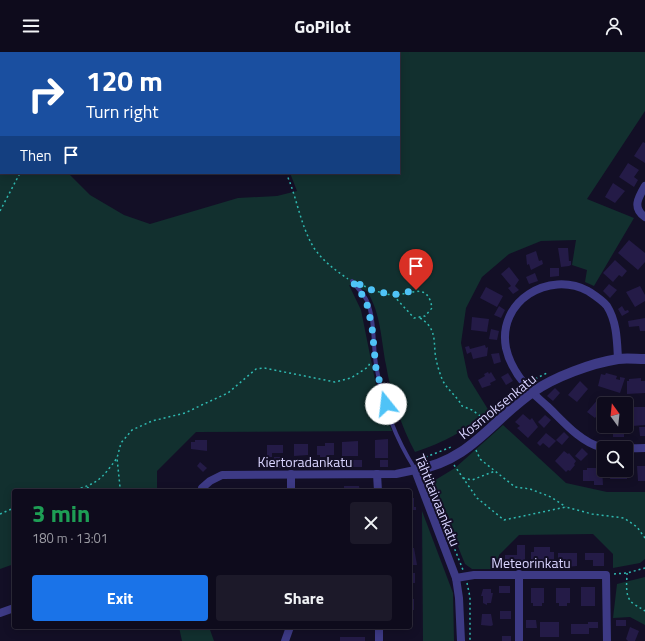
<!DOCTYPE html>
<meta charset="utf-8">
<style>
:root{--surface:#0e0b1c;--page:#1c1929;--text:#f1f3f6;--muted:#9b9ba3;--line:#2e2b3b;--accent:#1a73e8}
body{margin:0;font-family:"Titillium Web",sans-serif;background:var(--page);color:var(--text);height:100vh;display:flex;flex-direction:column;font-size:15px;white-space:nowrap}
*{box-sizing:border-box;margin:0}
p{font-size:13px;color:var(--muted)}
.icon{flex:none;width:22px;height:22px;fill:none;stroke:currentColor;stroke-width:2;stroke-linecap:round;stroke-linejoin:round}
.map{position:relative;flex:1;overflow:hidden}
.drawer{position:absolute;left:12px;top:437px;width:400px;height:140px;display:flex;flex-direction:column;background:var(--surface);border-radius:4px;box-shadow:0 2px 10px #0003,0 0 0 1px var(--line)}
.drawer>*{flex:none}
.banner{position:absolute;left:0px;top:0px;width:400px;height:122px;box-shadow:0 2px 10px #0003,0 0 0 1px var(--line);background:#1a4fa0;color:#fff;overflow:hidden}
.needle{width:26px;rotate:345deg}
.buttons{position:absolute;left:597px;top:345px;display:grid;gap:8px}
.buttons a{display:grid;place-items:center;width:36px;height:36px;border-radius:4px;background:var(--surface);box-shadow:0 2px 10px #0003,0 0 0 1px var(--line);font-size:20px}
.pin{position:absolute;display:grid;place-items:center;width:34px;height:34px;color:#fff;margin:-41px -17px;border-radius:50% 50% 50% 0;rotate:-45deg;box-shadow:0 0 4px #0007}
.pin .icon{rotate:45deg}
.me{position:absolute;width:44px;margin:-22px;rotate:344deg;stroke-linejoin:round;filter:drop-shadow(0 0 3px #0008)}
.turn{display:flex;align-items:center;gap:14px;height:84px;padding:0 20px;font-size:18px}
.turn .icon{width:52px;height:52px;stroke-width:2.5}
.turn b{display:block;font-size:28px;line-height:34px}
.then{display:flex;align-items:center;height:38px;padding:0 20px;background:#0003;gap:8px;font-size:15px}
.round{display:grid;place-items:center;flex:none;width:42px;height:42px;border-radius:4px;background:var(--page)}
.overview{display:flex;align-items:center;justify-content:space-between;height:68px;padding:0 20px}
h1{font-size:24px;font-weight:700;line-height:30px;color:#1e9e55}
.cta{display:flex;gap:8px;margin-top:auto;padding:8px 20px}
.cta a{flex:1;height:46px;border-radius:4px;background:var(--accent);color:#fff;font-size:16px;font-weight:700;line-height:46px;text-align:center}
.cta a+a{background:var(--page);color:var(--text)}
header{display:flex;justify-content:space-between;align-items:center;height:52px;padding:0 20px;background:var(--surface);font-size:18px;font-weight:700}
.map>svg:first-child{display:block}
.green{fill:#12302f}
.building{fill:#241b47}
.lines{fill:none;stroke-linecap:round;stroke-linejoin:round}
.path{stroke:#2fb8b0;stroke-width:1.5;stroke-dasharray:2 3;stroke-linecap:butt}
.service{stroke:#3d3a85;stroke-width:4}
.minor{stroke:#3d3a85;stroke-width:8}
.tertiary{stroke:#3d3a85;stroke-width:10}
.route{stroke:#4fc3f7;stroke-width:7;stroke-dasharray:0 12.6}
.labels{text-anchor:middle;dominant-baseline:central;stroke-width:4;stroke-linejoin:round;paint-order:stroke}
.street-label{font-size:14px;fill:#d9d4ff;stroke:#130f26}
</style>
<header><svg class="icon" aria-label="menu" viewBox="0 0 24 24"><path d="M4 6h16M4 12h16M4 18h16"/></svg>GoPilot<svg class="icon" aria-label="person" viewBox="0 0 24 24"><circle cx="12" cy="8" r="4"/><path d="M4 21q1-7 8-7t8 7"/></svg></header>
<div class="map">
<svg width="645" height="589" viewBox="0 0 645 589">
<rect width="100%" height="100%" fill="#130f26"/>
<!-- green -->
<g class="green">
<path d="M0 0H77L1 1V121H68L90 143 124 163 150 172 238 146 277 144 297 139 290 121H399V1L201 0H645V59L587 147 634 166 594 234 585 230 587 218 572 213 576 188 541 189 509 202 482 225 466 256 461 291 468 325 489 359C463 380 447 389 415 400 401 374 391 343 386 313 381 287 381 262 367 239L349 233 361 258 379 348 392 379 196 380 157 419V439H14V512L0 517Z"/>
<path d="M503 373 566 431 607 440H645V507L640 511 613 516V502L593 482 519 483 499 503 500 517H472L465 512 432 430 455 416Z"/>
<path d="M422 459 453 541 454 589H423Z"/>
<path d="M645 525V573L630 565 613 566 617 532Z"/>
<path d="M179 575H209L214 589H182Z"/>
</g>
<!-- building -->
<g class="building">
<path d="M643 90 645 91V111L634 104Z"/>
<path d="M628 111 639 118 634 125 638 128 634 135 619 125Z"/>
<path d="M613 131 625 139 615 151 605 145Z"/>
<path d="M629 188 645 201V210L638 218 618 201Z"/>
<path d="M558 196H568L569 209H571V213L569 214 561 215Z"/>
<path d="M536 199 539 209 542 208 543 212 531 218 529 212 527 213 526 203Z"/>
<path d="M615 208 627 219 622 225 619 223 613 230 603 221Z"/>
<path d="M509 215 519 228 515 234 519 238 513 242 508 236 511 234 501 222Z"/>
<path d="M550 216H559V224L550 225Z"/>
<path d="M535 221 538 229 529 232 526 225Z"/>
<path d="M609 232 617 238 610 246 603 239Z"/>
<path d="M640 234 645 243V249L635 255 626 240Z"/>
<path d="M486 235 503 244 497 255 480 246Z"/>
<path d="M499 254 505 258 501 266 494 263Z"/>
<path d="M622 254 625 259 628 258 629 260 622 264 618 257Z"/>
<path d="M472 265 489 267 487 280 471 278Z"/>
<path d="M645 266V279H640L639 274 629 275 628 269Z"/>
<path d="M491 277 499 279 497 288 489 287Z"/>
<path d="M485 293 486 296 488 295 487 304 473 307 471 300 467 302 465 295 469 294 470 297Z"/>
<path d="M499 301 501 310 494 312 491 302Z"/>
<path d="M488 320 489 322 491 320 496 328 490 331 491 333 482 336 478 328 485 324 484 322Z"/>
<path d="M508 321 513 329 506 333 501 325Z"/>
<path d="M606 321 617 324 616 327 620 328V325L625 326 620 341 598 334 601 322 605 323Z"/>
<path d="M641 326V329H645V341L627 342V329H629V327Z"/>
<path d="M580 329 588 337 577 350 568 343Z"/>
<path d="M555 336 560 341 553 349 547 344Z"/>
<path d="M600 345 607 352H604V360L601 363 599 361 595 366 587 360Z"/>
<path d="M632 355H645V373L632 374Z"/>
<path d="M523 362 530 368 532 366 538 375 528 386 517 376 520 374 515 370Z"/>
<path d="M545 363 551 368 544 376 538 370Z"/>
<path d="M604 373V374H615L609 381 602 375Z"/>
<path d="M639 375H645V384H640Z"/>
<path d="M619 376H624V385H613V378H619Z"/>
<path d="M564 380 569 385 562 393 556 388Z"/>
<path d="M546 381 556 389 549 396 543 391 540 394 537 391Z"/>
<path d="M388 387V406H375V388Z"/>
<path d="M195 388H207V399L191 397V390H195Z"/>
<path d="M358 389V404H342V390Z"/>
<path d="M325 391H334V403H327V405H320V403H317V394H325Z"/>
<path d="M294 392H308V403L294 404Z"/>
<path d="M267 393H283V401H272V405H267Z"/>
<path d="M582 396 588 402 581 409 575 404Z"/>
<path d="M564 399 568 402 569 401 576 409 574 412 575 413 570 419 568 418 566 420 555 409Z"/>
<rect x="597" y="404" width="7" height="10"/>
<rect x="626" y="404" width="6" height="9"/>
<rect x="274" y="405" width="10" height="11"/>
<rect x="324" y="407" width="10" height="9"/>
<rect x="352" y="408" width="10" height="7"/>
<rect x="380" y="408" width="8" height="7"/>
<rect x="302" y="409" width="9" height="6"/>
<path d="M200 410 207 416 203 420 197 414Z"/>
<path d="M637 414H645V429H638Z"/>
<path d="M587 416H602L603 433H594V429H583V418H587Z"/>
<path d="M611 418H627V427H610Z"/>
<path d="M344 434H359L360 439H344Z"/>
<path d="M410 446H414V455H416V458H410Z"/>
<path d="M517 493H525V511H505V503H517Z"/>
<path d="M534 495H550V500H554V509H531V500H534Z"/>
<path d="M410 496H414L417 513H410Z"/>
<path d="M558 501H577V514L566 515 565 508H558Z"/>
<path d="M585 501H604V514H593V508H585Z"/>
<rect x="410" y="521" width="5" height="10"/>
<rect x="499" y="534" width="11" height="7"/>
<rect x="581" y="535" width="14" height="19"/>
<path d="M531 536H544V551H542V554H533V551H531Z"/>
<path d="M556 536H570V551H567V554H559V551H556Z"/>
<path d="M483 537H491V541H493L491 551H487V553L483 551V544H481Z"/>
<rect x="410" y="547" width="4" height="11"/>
<rect x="500" y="559" width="11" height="8"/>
<path d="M482 562H491L493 573 491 574 481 573Z"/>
<path d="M526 568H536L537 576H526Z"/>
<rect x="616" y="568" width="10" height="6"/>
<rect x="540" y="570" width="19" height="15"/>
<path d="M588 570H598V576H589V582H571V572H588Z"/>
<path d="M630 575 639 579 635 589H628L626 587Z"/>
<rect x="502" y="584" width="9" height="5"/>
<rect x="340" y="585" width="25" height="4"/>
</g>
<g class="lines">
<!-- path -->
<g class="path">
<path d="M183 0 185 1"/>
<path d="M82 1V0"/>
<path d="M0 73H1"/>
<path d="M201 121H202"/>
<path d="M286 121C297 145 300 173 314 196 323 209 335 218 348 227"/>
<path d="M0 159 20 121"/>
<path d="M364 234C373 238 385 243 395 243 412 242 428 230 432 256L425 264 414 266 393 243"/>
<path d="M420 266C435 275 434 286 435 300 436 310 439 319 442 327 447 338 457 344 462 354L472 358 486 368"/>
<path d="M531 329 547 321"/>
<path d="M476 398 480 407 515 435 530 437 551 445 566 455"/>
<path d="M421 407 451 395"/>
<path d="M454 413 477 446 504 468 566 455 592 462 624 466 637 475 645 486"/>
<path d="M463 426 472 428 495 419"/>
<path d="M87 435 93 439"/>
<path d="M71 439C97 432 101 428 117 406"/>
<path d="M122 439 120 435 117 406 121 391 132 378 152 369 185 361 206 351 228 341 256 317 264 316 335 330 351 326 368 315 370 311"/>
<path d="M440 460 463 518"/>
<path d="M0 462 14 456"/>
<path d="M627 521C627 531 624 546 634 552 638 555 641 556 645 559"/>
<path d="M614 522 627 521 645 516"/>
<path d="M467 531 470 545V589"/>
</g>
<!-- service -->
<path class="service" d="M352 229C356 235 364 242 367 249 376 270 372 296 377 318 383 353 396 387 415 417"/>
<!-- minor -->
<g class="minor">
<path d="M645 134C638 146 632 156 645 165"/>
<path d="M618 307C617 289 617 270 607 254 602 248 594 243 588 239 549 218 497 249 506 296 511 320 529 339 547 354 562 368 579 389 600 395 613 398 631 396 645 396"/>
<path d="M291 422V439"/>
<path d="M377 422 378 439"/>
<path d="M202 439V436L210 429 222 423 396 422 415 418 456 526 459 546 461 589"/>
<path d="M519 522V589"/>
<path d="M456 526 474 523H606L607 589"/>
<path d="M0 561 14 556"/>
<path d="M379 575V589"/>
<path d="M285 589 290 575"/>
</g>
<!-- tertiary -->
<path class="tertiary" d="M415 418C470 409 491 369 533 340 554 325 592 311 618 307 626 306 636 307 645 307"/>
</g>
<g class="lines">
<!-- route -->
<path class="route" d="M386 352 376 317 372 275 366 248 352 229 372 238 393 243 416 238"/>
</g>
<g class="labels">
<!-- street labels -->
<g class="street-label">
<text transform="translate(497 354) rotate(-39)">Kosmoksenkatu</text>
<text x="305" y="409">Kiertoradankatu</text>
<text transform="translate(438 448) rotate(68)">Tähtitaivaankatu</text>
<text x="531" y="510">Meteorinkatu</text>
</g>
</g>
</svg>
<div class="buttons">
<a><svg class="needle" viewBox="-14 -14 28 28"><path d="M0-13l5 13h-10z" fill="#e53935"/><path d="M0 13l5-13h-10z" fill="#9b9ba3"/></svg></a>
<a><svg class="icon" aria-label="search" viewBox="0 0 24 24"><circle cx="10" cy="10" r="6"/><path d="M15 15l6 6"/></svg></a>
</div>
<div class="pin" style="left:416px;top:238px;background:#d93025"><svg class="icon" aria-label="arrive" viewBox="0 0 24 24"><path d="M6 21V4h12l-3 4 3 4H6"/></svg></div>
<svg class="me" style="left:386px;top:352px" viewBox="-20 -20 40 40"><circle r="19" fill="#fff"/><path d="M0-13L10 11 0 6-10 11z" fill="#4fc3f7"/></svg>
<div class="banner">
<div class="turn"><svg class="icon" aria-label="right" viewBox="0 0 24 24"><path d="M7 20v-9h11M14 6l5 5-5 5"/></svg><div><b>120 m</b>Turn right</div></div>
<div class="then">Then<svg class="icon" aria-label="arrive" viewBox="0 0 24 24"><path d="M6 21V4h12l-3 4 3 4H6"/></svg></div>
</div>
<section class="drawer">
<div class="overview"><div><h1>3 min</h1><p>180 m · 13:01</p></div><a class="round"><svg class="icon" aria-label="close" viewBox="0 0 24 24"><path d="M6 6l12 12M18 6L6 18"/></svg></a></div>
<div class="cta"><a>Exit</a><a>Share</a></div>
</section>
</div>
